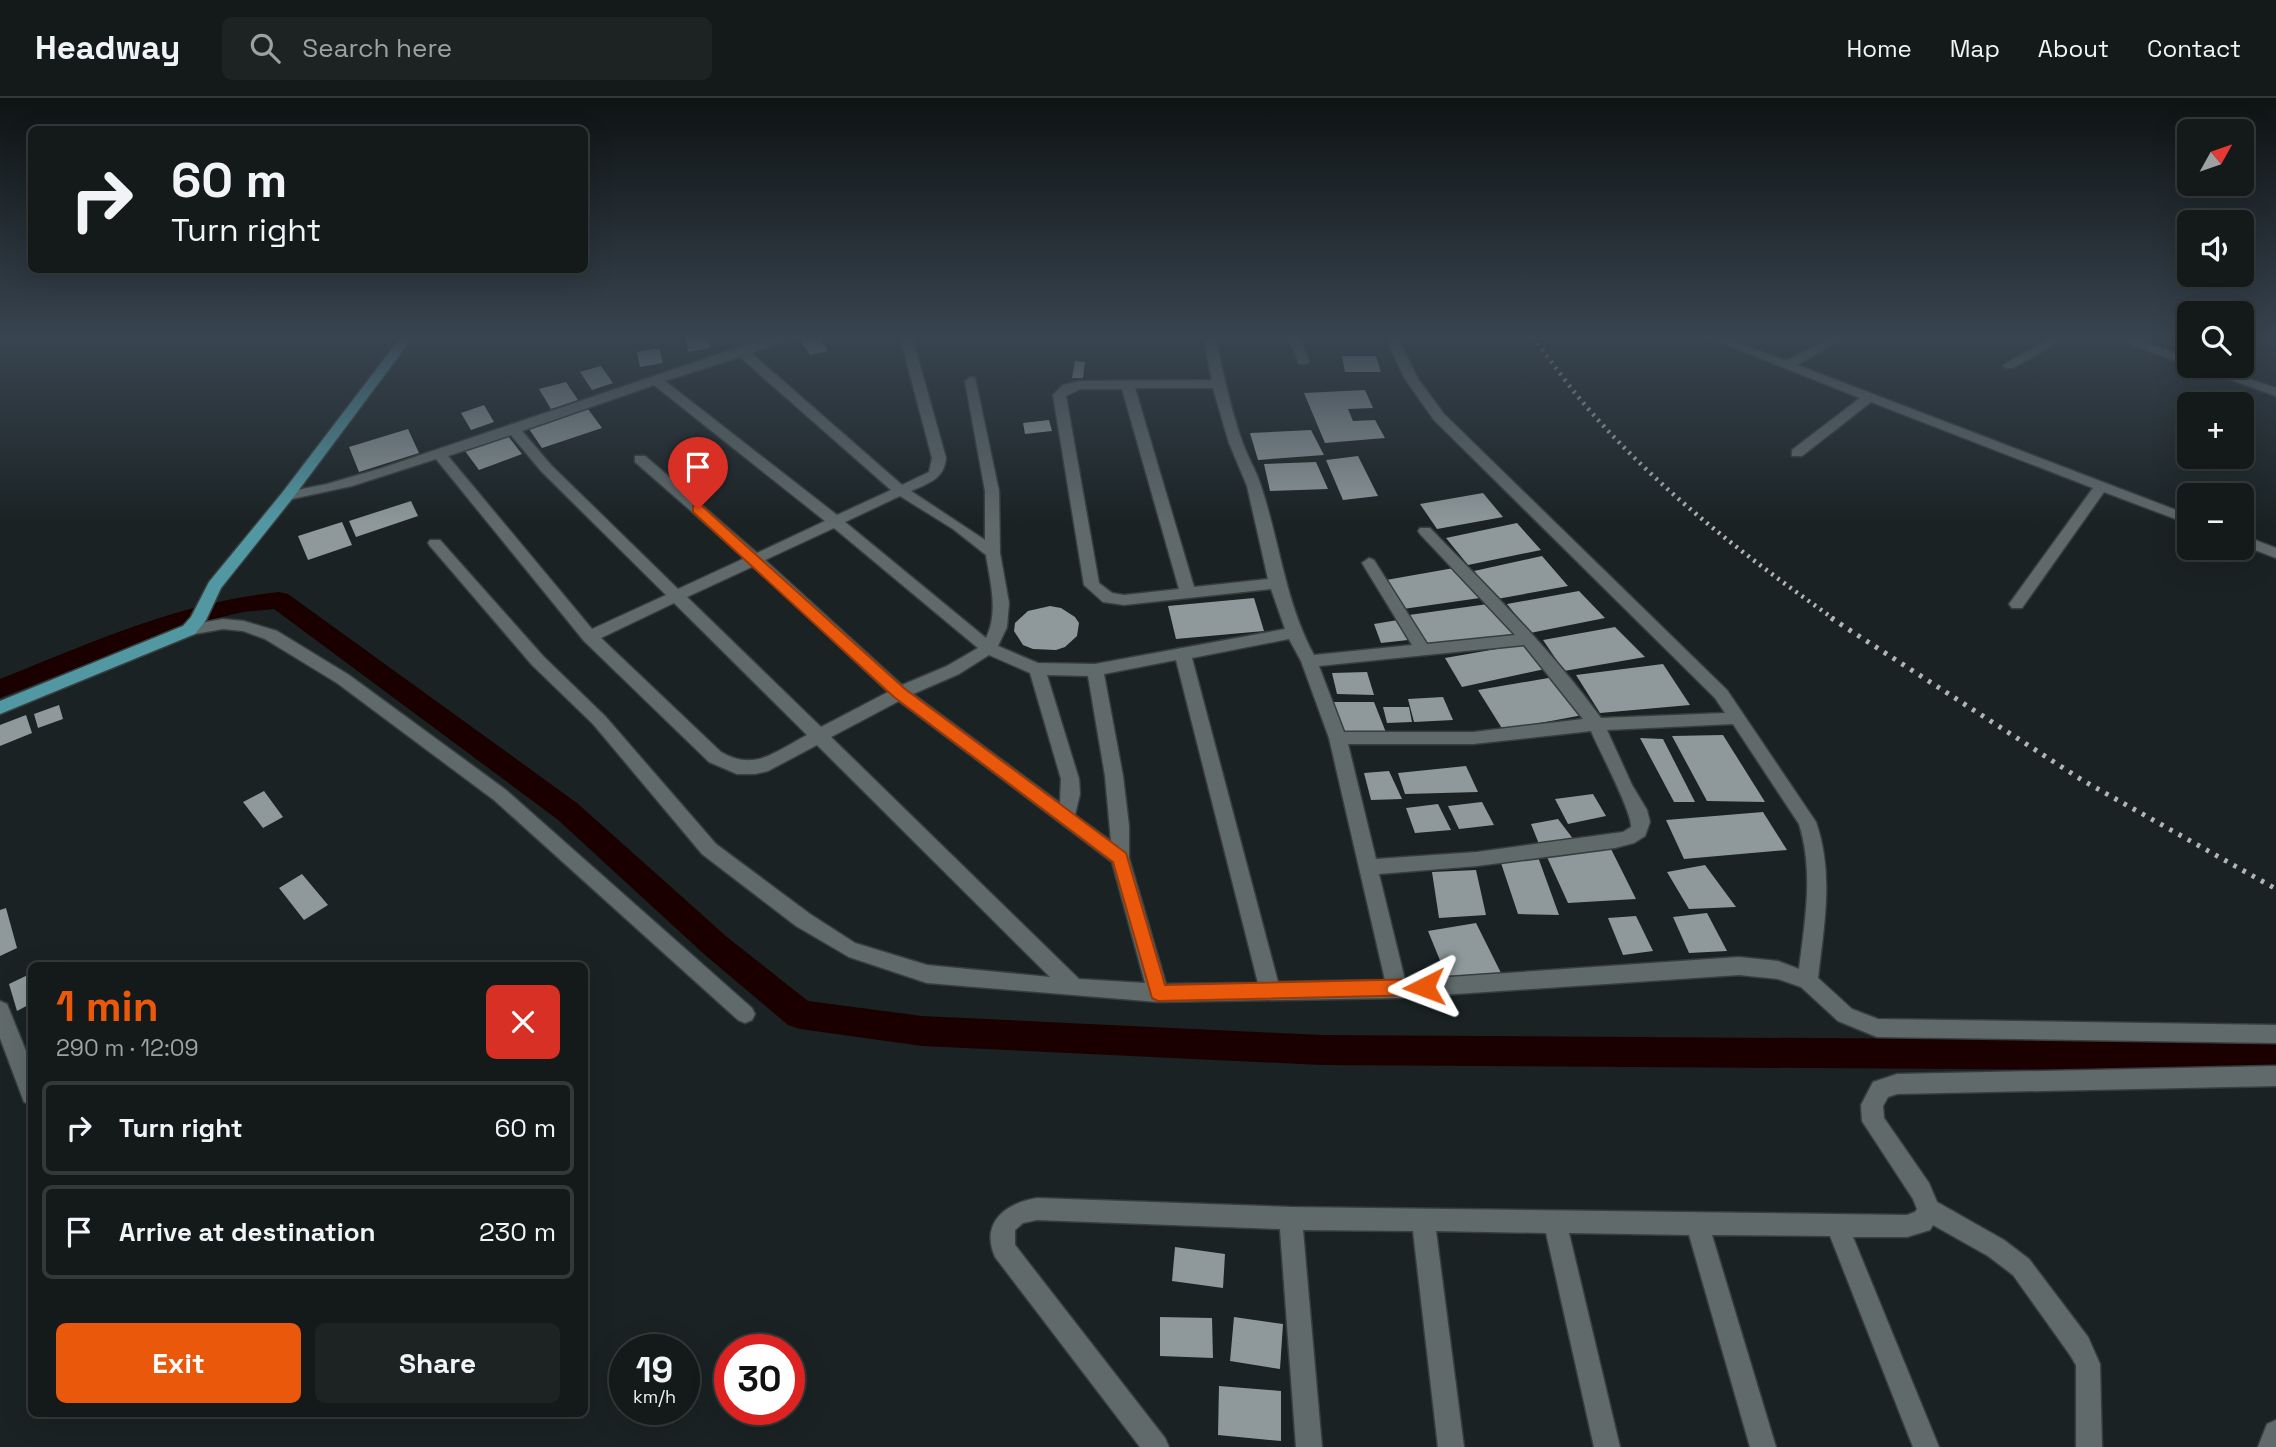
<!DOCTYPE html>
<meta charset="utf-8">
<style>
:root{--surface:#141a1a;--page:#1d2323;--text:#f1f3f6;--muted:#9da1a2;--line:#333839;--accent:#ea580c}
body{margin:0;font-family:"Space Grotesk",sans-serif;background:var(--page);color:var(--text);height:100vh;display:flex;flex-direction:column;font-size:26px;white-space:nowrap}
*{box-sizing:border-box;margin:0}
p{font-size:23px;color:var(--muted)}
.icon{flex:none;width:38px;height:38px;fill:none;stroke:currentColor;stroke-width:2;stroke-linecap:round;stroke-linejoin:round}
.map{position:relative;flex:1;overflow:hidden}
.sheet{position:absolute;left:28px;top:864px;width:560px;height:455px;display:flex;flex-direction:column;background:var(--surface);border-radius:10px;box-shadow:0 7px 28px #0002,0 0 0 2px var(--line)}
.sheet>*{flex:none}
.banner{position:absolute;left:28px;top:28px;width:560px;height:147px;border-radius:10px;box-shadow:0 7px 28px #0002,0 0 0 2px var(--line);background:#141a1a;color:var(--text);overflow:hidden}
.needle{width:46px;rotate:50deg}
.tools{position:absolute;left:2177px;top:21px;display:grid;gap:14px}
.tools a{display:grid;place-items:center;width:77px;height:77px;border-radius:10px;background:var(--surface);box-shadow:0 7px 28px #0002,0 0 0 2px var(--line);font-size:35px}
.speed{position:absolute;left:609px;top:1236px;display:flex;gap:14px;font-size:35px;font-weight:700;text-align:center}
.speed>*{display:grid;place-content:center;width:91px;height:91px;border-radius:50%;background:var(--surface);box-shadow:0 7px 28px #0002,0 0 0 2px var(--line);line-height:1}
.speed small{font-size:18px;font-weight:400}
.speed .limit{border:10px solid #d22;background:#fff;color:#111}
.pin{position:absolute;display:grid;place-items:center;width:60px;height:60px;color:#fff;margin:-72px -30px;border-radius:50% 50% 50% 0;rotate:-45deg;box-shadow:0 0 7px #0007}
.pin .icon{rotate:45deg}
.me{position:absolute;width:77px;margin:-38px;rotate:267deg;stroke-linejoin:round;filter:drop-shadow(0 0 5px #0008)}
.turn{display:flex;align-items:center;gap:24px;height:147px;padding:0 28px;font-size:32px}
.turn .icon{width:91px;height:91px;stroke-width:2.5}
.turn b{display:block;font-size:49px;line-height:60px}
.round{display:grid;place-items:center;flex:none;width:74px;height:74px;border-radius:10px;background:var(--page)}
.head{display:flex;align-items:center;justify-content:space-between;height:119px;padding:0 28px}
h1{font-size:42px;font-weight:700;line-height:52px;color:var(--accent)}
.button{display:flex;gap:14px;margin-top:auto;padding:14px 28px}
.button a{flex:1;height:80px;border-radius:10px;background:var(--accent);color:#fff;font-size:28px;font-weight:700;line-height:80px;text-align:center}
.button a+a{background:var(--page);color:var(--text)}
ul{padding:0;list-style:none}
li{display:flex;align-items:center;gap:21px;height:94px;margin:0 14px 10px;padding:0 14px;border:4px solid var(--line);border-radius:10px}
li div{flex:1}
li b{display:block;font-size:26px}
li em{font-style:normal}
header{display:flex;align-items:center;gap:42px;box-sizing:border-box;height:98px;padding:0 35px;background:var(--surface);border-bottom:2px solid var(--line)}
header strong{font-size:33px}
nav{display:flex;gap:38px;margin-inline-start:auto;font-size:24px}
.search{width:490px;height:63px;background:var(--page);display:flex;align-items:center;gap:18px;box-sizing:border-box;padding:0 24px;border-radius:10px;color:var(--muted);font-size:26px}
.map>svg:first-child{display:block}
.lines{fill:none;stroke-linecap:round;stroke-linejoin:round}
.canal{fill:#1b0000;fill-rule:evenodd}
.building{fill:#8f999b}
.minor-casing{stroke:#383e3f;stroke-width:3}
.major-casing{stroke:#383e3f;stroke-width:3}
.minor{fill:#606a6b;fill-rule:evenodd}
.major{fill:#5298a3;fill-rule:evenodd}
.rail-far1{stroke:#b0b5b6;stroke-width:4.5;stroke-dasharray:2.5 5;stroke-linecap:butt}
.rail{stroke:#b0b5b6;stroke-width:5;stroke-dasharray:3.5 7;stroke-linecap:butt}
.route{fill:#ea580c;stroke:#983908;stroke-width:2}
</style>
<header>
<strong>Headway</strong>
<div class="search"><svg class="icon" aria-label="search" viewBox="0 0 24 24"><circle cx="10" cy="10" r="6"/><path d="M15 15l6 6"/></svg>Search here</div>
<nav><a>Home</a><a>Map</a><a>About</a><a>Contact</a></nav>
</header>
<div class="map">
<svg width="2276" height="1349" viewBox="0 0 2276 1349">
<rect width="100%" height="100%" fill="#1a2223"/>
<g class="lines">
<!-- canal -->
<path class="canal" d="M279 494 288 496 577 705 727 839 808 903 922 918 1321 937 2276 943V973L1321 967 922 948 800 931 788 927 705 857 557 721 274 511 243 514 181 529 0 600V581C92 544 180 504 279 494Z"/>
</g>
<!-- building -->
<g class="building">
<path d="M686 239H708L710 250 688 254Z"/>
<path d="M819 239 828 253 810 257 799 240Z"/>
<path d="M659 250 663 265 640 269 637 254Z"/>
<path d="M1342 258H1376L1381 274H1345Z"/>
<path d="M1075 263 1085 264 1083 280H1072Z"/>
<path d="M601 268 613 285 592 292 580 274Z"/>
<path d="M566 284 578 302 551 311 539 291Z"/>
<path d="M1365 292 1373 310 1348 311 1353 323 1375 322 1385 340 1325 345 1304 295Z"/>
<path d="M484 307 494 324 471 332 461 315Z"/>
<path d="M588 311 602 330 542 350 529 331Z"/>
<path d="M1049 322 1052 333 1025 336 1023 325Z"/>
<path d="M408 331 419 355 359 374 349 349Z"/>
<path d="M1311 332 1324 357 1258 362 1250 335Z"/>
<path d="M508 338 522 356 479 372 465 353Z"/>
<path d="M1358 358 1378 398 1343 402 1326 362Z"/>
<path d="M1316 364 1328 391 1270 393 1264 366Z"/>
<path d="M1483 395 1503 419 1437 431 1420 406Z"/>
<path d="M411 403 418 418 356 439 349 423Z"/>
<path d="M342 424 352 447 308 462 298 438Z"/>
<path d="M1517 425 1541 452 1468 467 1446 440Z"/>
<path d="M1542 458 1568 488 1497 501 1474 473Z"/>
<path d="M1454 470 1480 500 1403 511 1386 482Z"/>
<path d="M1579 493 1605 520 1530 535 1507 506Z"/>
<path d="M1254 500 1264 533 1176 541 1168 508Z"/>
<path d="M1488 506 1517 538 1427 548 1409 517Z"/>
<path d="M1050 508 1061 510 1075 519 1079 525 1077 538 1065 549 1056 552 1033 551 1023 547 1014 533 1015 525 1028 513Z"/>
<path d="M1398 522 1408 542 1381 545 1374 526Z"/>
<path d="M1615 529 1645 559 1564 573 1543 542Z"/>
<path d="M1525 546 1545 571 1462 589 1445 560Z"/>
<path d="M1663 566 1690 607 1600 615 1576 577Z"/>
<path d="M1367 574 1374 597 1337 596 1332 575Z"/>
<path d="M1554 579 1583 617 1503 632 1478 592Z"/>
<path d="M1443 599 1453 622 1414 624 1408 601Z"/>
<path d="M1330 604H1374L1387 637 1343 636Z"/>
<path d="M59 607 63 621 38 630 34 616Z"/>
<path d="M1383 609H1409L1412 624 1387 625Z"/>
<path d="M26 617 32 635 0 648V627Z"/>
<path d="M1723 637 1765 704 1707 703 1672 638Z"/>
<path d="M1640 640 1663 641 1695 704H1674Z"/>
<path d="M1466 668 1478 694 1405 696 1398 675Z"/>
<path d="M1389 673 1402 701 1371 702 1364 675Z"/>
<path d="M264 693 283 719 263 730 243 704Z"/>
<path d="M1593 696 1606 718 1568 726 1555 701Z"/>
<path d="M1482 704 1494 727 1459 731 1448 708Z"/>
<path d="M1438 706 1451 732 1415 735 1406 710Z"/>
<path d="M1763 714 1787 752 1684 761 1666 722Z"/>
<path d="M1558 721 1574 742 1539 746 1531 726Z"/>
<path d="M1610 749 1636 801 1568 805 1547 759Z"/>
<path d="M1538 759 1559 817 1518 816 1501 765Z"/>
<path d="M1705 767 1736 809 1689 811 1667 774Z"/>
<path d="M1476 772 1486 817 1439 820 1432 774Z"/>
<path d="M302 776 328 807 304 822 279 790Z"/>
<path d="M6 810 17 850 0 858V812Z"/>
<path d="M1707 815 1727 853 1689 855 1673 819Z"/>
<path d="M1636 818 1653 853 1623 857 1608 820Z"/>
<path d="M1476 825 1502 877 1448 882 1428 833Z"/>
<path d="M32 875V905L17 913 9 886Z"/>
<path d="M1175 1149 1225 1156 1223 1190 1172 1183Z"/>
<path d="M1160 1219 1212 1220 1213 1260 1160 1258Z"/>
<path d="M1234 1219 1283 1226 1280 1271 1230 1263Z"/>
<path d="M1219 1288 1281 1293V1343L1218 1337Z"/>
</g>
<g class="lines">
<defs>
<g id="minor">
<path d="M781 239H799L751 255 902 387 929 374 932 360 900 239H912L946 360C944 381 929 385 911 393L985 442V393L965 283 971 279 975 280 999 393 1000 455 1009 505 1007 529 998 548 1038 565 1095 566 1285 531 1271 491 1124 507 1103 504 1084 487 1053 297 1063 287 1080 283 1212 282 1203 239H1215C1223 274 1230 309 1242 343 1247 358 1256 372 1261 388 1280 445 1285 503 1314 557L1412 547 1362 465 1369 460 1374 462 1427 546 1515 537 1420 436 1418 433 1420 430H1430C1489 491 1551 551 1601 620L1725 615 1715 600 1434 322 1405 281 1385 239H1397L1418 281 1444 316 1727 592 1816 724C1834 776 1824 827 1818 880L1852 911 1878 921 2276 927V945L1877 939 1838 923 1801 889 1778 881 1739 877 1397 900 1158 904 927 885 849 859 796 828 702 756 593 626 532 567 430 448 428 445 430 442H440L544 559 605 618 716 746 810 816 855 845 927 867 1050 879 817 647 768 673 755 676H737L709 664 584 543 436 361 352 388 287 402 280 398 282 395 327 386 382 370 737 250ZM740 259 891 392 837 417 665 283ZM654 287 825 423 757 455 645 358H635V364L745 460 678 491 551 367 522 333ZM1135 290H1213L1229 345 1247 388 1268 481 1194 489ZM1080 291H1122L1179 491 1124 497 1112 495 1099 485 1066 298ZM511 337 541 373 666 497 592 531 448 358ZM900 398 953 431 986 457C990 484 999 513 986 540L845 424ZM834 430 978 550 947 568 902 587 765 462ZM754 468 888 594 821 629 687 499ZM674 505 807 637C776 653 755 674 721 654L601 540ZM1289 541 1301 563 1329 640 1385 882 1278 884 1192 560ZM1524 547 1583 621 1473 634H1344L1319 568ZM989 557 1030 575 1061 681 1060 705 913 596 959 576ZM1176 562 1258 885 1166 886 1129 760V728L1123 678 1104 576ZM1047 577 1088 578 1105 678 1111 743 1075 717 1080 696 1079 681ZM899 603 1112 764 1145 885 1079 881 831 639ZM1733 626 1799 726C1814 774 1805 822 1799 871L1778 863 1739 859 1405 882 1379 776 1477 768 1615 750 1634 745 1645 738 1650 724 1647 712 1632 687 1607 632ZM1591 633C1598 650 1633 716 1631 729L1623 734 1477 754 1376 761 1348 646H1473Z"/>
<path d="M1288 239H1300L1309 263 1307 266H1299Z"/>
<path d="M1707 239H1723L1786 263 1832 239H1847L1797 267 2189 417V426L2104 394 2022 510H2012L2009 506 2012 502 2093 390 1871 304 1802 358H1792V352L1860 300Z"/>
<path d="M2053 239H2068L2013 270H2005L2003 267Z"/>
<path d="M2110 239H2127L2189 260V268Z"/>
<path d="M2193 268H2211L2276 290V298Z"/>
<path d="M2242 437 2276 450V460L2242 447Z"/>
<path d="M223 521 244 523 277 533 349 577 506 692 752 910 755 916 752 922 745 925 738 922 494 702 337 585 265 541 243 533 223 531 189 537 181 532 189 527Z"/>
<path d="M0 903 7 906 32 968V1007L24 1004 0 940Z"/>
<path d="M2276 968V988L1897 996 1888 999 1883 1008 1884 1020 1929 1085 1937 1104 2004 1142 2029 1161 2088 1239 2100 1266 2102 1349H2076V1267L2070 1257 2013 1177 1988 1158 1933 1127 1930 1132 1907 1139H1853L1939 1349H1913L1830 1138 1712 1137 1776 1349H1750L1689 1137 1569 1135 1620 1349H1594L1546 1135 1436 1133 1464 1349H1438L1413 1133 1303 1132 1322 1349H1296L1280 1131 1037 1122 1023 1125 1015 1132V1147L1165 1340 1169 1349H1140L995 1159C980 1124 1006 1105 1037 1100L1291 1109 1907 1117 1915 1114 1917 1111 1913 1101 1862 1023 1861 1007 1873 984 1897 976Z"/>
<path d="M2276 1322V1349H2258L2267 1326Z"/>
</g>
<path id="major" d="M401 239H413L292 401 221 490 206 522 195 536 0 616V603L183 528 191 519 209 484 282 395Z"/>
</defs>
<!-- minor casing -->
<use href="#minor" class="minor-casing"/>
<!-- major casing -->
<use href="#major" class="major-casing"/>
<!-- minor -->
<use href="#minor" class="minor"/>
<!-- major -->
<use href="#major" class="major"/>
<!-- rail-far1 -->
<path class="rail-far1" d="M1533 239C1550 262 1567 286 1585 307 1656 390 1746 459 1834 521"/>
<!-- rail -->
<path class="rail" d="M1831 520 2082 682 2276 791"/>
</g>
<!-- sky -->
<linearGradient id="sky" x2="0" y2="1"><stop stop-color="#0e1313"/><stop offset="0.56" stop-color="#384450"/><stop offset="1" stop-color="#384450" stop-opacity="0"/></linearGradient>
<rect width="2276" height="428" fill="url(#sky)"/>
<!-- route -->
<path class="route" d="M698 407 702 408 905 591 1126 755 1165 887 1424 881 1430 883 1433 889 1430 895 1424 897 1158 903 1152 900 1113 764 894 599 693 414V408Z"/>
</svg>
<div class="tools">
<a><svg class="needle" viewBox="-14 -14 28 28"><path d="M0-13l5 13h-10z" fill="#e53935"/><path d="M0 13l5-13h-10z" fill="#9da1a2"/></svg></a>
<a><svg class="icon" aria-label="sound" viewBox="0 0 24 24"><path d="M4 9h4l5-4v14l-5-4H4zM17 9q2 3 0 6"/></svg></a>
<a><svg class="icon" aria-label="search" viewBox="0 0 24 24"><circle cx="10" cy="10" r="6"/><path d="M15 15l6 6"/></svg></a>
<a>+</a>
<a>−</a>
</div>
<div class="speed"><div>19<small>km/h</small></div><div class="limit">30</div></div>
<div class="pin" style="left:698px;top:411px;background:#d93025"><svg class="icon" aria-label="arrive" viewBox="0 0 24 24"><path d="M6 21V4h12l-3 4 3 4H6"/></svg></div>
<svg class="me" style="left:1424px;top:889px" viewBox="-20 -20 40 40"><path d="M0-17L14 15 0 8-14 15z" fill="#ea580c" stroke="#fff" stroke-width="4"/></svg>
<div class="banner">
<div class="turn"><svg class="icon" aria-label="right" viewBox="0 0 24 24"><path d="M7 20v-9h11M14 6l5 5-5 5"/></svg><div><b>60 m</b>Turn right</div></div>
</div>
<section class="sheet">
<div class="head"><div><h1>1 min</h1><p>290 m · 12:09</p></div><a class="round" style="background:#d93025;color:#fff"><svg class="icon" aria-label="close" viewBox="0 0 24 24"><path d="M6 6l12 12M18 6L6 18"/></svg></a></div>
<ul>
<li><svg class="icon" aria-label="right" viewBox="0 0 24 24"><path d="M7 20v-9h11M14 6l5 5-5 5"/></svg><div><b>Turn right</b></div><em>60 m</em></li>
<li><svg class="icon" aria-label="arrive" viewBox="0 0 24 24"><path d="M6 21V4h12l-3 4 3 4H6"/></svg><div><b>Arrive at destination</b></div><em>230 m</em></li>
</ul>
<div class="button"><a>Exit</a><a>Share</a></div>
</section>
</div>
